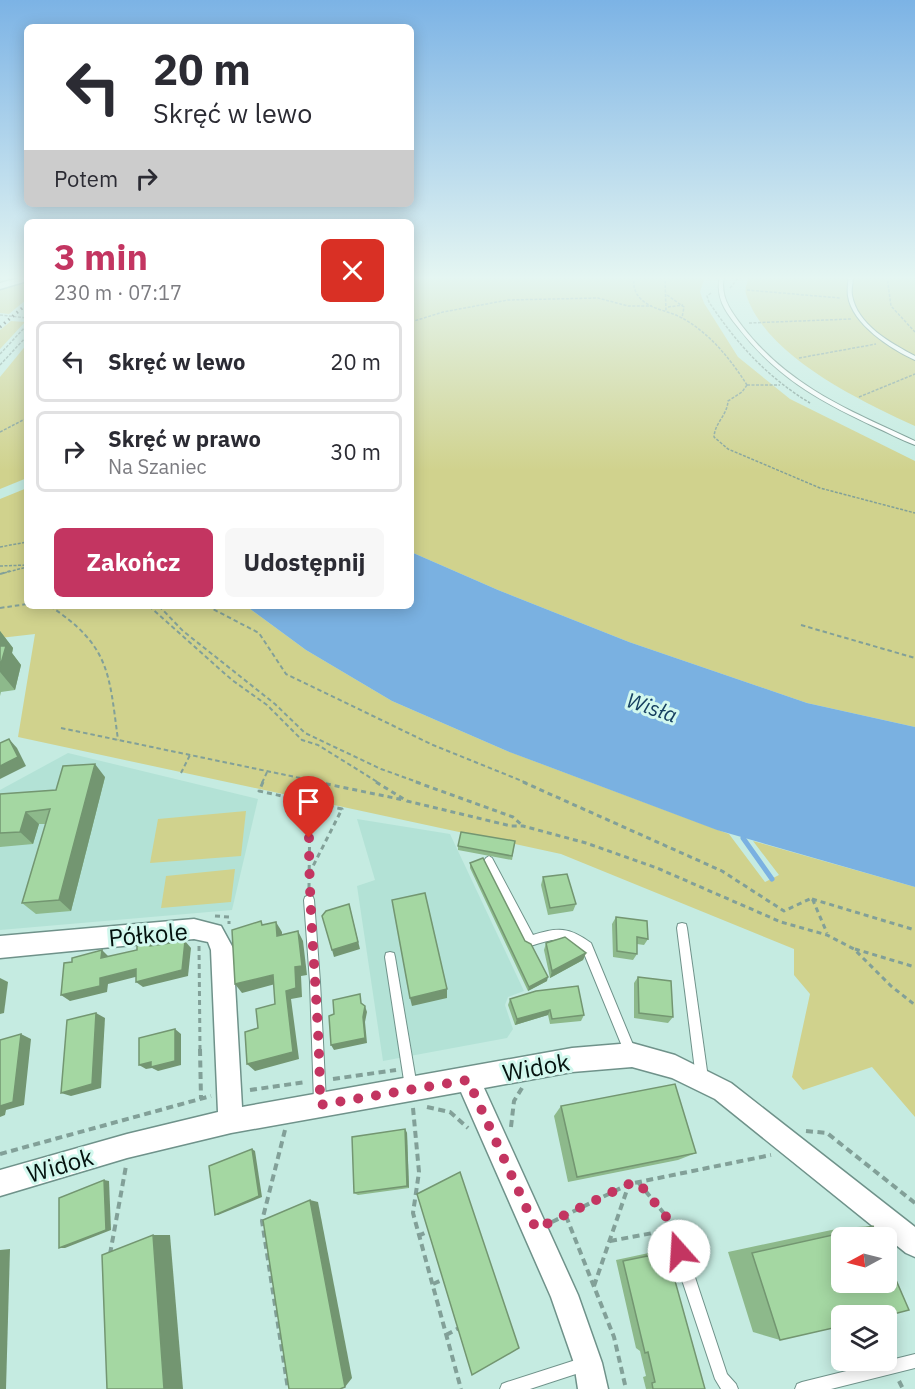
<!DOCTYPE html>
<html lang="pl">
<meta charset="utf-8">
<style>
:root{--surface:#fff;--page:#f7f7f7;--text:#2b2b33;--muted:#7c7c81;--line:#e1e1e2;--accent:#c33561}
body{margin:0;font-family:"IBM Plex Sans",sans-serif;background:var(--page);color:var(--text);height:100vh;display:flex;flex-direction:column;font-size:22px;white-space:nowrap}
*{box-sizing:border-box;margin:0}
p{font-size:20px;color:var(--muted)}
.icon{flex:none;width:33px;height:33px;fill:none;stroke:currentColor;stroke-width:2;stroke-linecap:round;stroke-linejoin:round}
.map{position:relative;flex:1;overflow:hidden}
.details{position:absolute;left:24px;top:219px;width:390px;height:390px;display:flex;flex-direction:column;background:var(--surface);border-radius:9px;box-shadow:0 3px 15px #0003}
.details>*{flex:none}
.guide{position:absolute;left:24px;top:24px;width:390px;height:183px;border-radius:9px;box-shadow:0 3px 15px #0003;background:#fff;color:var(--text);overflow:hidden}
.needle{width:39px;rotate:263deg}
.buttons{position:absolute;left:831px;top:1227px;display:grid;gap:12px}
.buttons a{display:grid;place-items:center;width:66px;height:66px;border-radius:9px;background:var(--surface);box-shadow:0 3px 15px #0003;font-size:30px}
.pin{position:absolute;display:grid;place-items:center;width:51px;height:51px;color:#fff;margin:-62px -26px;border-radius:50% 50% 50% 0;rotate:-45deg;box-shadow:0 0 6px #0007}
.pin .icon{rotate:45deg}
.me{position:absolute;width:66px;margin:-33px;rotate:341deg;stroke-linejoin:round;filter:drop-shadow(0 0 4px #0008)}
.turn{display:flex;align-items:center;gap:21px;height:126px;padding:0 30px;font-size:27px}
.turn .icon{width:78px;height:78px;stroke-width:2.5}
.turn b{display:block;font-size:42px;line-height:51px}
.then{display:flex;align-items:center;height:57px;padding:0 30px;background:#0003;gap:12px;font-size:22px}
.round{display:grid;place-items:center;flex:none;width:63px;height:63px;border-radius:9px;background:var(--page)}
.summary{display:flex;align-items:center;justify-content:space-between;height:102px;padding:0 30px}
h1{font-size:36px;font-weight:700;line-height:45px;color:var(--accent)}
.action{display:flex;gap:12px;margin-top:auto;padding:12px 30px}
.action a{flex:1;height:69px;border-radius:9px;background:var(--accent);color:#fff;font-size:24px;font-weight:700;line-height:69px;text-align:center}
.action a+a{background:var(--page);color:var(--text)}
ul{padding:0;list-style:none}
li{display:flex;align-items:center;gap:18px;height:81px;margin:0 12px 9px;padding:0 18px;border:3px solid var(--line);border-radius:9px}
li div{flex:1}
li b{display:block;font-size:22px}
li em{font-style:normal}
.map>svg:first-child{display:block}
.built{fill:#b3e2d6}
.green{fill:#d0d28d}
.water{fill:#7ab1e1}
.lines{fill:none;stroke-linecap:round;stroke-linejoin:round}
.stream{stroke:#7ab1e1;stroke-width:5}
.service-casing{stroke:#6f928a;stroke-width:2}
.minor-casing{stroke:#6f928a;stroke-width:3}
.path-far3{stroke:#82a098;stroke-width:1.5;stroke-dasharray:3 1.5;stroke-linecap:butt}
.path-far2{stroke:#82a098;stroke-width:2;stroke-dasharray:4.5 3;stroke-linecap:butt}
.path-far1{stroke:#82a098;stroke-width:3;stroke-dasharray:5 4;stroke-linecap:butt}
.path{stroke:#82a098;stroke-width:4;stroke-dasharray:7 4.5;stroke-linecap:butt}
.service{fill:#fff;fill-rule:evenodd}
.minor{fill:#fff;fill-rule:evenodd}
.rail{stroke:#253632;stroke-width:3;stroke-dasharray:1.5 4;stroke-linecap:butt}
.wall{fill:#8db98b}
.shaded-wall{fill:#739671}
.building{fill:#a4d7a2;stroke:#739671;stroke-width:1.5}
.route{stroke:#c33561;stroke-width:10;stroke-dasharray:0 18}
.labels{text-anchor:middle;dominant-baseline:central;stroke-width:6;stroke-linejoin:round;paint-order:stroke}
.water-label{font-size:21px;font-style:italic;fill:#163f60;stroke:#d2f8ee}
.near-street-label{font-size:24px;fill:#04110e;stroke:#d2f8ee}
</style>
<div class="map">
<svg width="915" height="1389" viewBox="0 0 915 1389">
<rect width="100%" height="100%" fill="#c5ebe1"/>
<!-- built -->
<g class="built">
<path d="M68 753 258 799 232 910 0 930V790Z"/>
<path d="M357 819 450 834 524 991 508 997 505 1005 513 1029 507 1038 383 1061 357 886 375 880Z"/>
</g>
<!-- green -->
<g class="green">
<path d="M411 276H705L700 292 704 303 738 357 790 399 915 461V727L807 703 629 642 498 590 411 552Z"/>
<path d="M749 276H915V426C861 401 765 356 746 294 744 289 748 282 749 276Z"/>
<path d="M27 280V299L9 314 0 313V288Z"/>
<path d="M11 321 25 322 0 349V330Z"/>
<path d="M27 344V478L0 489V377Z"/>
<path d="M27 488V606H246L306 650 392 701 507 751 729 834 765 882 779 875 753 841 915 887V1117L872 1067 803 1090 792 1077 810 994 794 975V949L561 854 18 737 35 634 0 638V499Z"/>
<path d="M246 811 241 856 150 863 158 819Z"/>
<path d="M235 869 231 902 161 908 166 876Z"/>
</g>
<!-- water -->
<path class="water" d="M411 552 498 590 629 642 807 703 915 727V887L717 830 507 751 392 701 306 650 246 606H411Z"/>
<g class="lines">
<!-- stream -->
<path class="stream" d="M743 838 772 879"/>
<defs>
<g id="service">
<path d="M720 276H724C720 297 730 310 742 326 788 386 848 410 915 441V445C901 440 887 432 873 426 817 400 775 376 737 326 725 311 715 297 720 276Z"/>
<path d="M849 276H853C853 283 851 289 852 295 857 325 891 343 915 356V360C891 349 852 324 848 296 847 289 848 283 849 276Z"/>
<path d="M489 856 492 858 533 935C558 927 569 927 591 943L636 1052 634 1056 630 1058 626 1056 583 951C562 934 554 939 530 946L526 945 484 861 486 858Z"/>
<path d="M309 895 313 897 314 900 320 982 326 1102 324 1106 320 1108 316 1106 314 1102 310 982 304 900 305 897Z"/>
<path d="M682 923 686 924 687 928 708 1078 706 1082 702 1084 698 1082 696 1078 677 928 678 924Z"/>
<path d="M390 952 394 953 395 957 417 1087 415 1091 411 1093 407 1091 405 1087 385 957 386 953Z"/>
<path d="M672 1222 677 1224 679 1229 727 1374 736 1384 738 1389H721L715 1379 665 1229 667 1224Z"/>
<path d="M915 1354V1368L831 1389H795L797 1384 802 1382Z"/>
<path d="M585 1357 590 1359 592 1364 590 1369 585 1371 530 1389H500L502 1384 507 1382Z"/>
</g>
<g id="minor">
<path d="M27 276V281L0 289V283Z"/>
<path d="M194 919 221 926 233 948 242 1107 572 1048 632 1043 675 1055 731 1083 915 1227V1257L906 1253 715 1099 672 1078 632 1067 572 1072 484 1088 578 1295 602 1363 608 1389H578L574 1363 551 1297 461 1092 231 1133 127 1158 0 1196V1170L127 1134 218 1112 211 950 208 942 194 939 0 958V936Z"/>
</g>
</defs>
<!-- service casing -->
<use href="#service" class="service-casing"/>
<!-- minor casing -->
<use href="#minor" class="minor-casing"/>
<!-- path-far3 -->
<g class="path-far3">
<path d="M634 276C633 284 634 292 640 298 650 309 665 310 678 316 707 330 730 358 747 385"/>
<path d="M665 276 666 312"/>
<path d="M695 276 699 279"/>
<path d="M887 276 891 306 915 332"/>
<path d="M730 288 740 276"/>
<path d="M747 290 840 298"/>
<path d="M711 293 707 296 709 302C737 344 767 377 810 403"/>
<path d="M667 295 684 307 682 318"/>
<path d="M668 307 683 305"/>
<path d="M0 315 27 318"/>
<path d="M411 322 443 312 508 300 598 298 628 306H652"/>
<path d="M749 323 851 319"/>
<path d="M0 354 27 325"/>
<path d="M799 358 876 344"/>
<path d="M0 365 27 336"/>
<path d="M747 385 742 392 728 401C727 416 715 422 714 437L728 449 820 488 915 513"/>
<path d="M747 385H780"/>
<path d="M859 397 915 374"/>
<path d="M0 432 27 418"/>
<path d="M0 547 27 542"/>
<path d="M0 566 27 565"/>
<path d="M4 573 27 567"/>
</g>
<!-- path-far2 -->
<g class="path-far2">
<path d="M0 574 10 571"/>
<path d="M50 606C110 646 109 673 118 740"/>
<path d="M149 606 232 680 267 705 302 740 318 745 379 783"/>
<path d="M159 606 183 631 275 704 305 733 381 769 420 783"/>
<path d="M207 606 259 633 286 674 433 745 527 783"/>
<path d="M0 608 27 604"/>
<path d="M801 625 915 658"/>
<path d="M61 728 324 783"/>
<path d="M181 773 190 755"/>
<path d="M262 783 268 770"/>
</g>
<!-- path-far1 -->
<g class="path-far1">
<path d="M263 782 259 791 342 809 309 874"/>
<path d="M317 782 404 800"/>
<path d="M376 782 407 801 511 826H523L586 843 657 868 781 922 827 935 854 949 891 986 915 1005"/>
<path d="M416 782 513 817 523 826"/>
<path d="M523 782 722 871 784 911 812 898 827 933"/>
<path d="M309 888 310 801"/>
<path d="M812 899 915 930"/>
<path d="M215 916 229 917V924"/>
<path d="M199 946 200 1050"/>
<path d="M855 949 915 967"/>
</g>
<!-- path -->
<g class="path">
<path d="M200 1049 201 1099"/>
<path d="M333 1079 396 1070"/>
<path d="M250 1090 306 1082"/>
<path d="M427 1107 450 1112 468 1128"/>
<path d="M413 1108 419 1172 413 1213 461 1389"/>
<path d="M511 1127 514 1101 522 1088"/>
<path d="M285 1130 262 1221 288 1389"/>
<path d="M806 1131 827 1133 915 1203"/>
<path d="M0 1154 211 1096"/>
<path d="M638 1182 667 1217"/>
<path d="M566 1216 614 1337 626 1389"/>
<path d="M552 1222 629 1184 771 1155"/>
<path d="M418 1236 429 1231"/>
<path d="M610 1241 658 1232"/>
<path d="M110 1254 126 1166"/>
<path d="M433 1284 444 1279"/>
<path d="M594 1286 629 1184"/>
<path d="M446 1335 459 1328"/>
<path d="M899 1381 903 1389"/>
</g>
<!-- service -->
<use href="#service" class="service"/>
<!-- minor -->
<use href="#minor" class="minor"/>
<!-- rail -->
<path class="rail" d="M0 327 27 304"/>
</g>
<!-- wall -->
<g class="wall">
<path d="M0 631 13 648 12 653 21 665 15 690 1 692 0 696Z"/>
<path d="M105 777 71 911 36 914 22 903 46 824H39L33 844 0 847V794L56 790Z"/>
<path d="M515 841 512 860 458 850V846Z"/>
<path d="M470 863 525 941 547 981 528 991 470 868Z"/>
<path d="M543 877 576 904 573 911 548 915 541 885Z"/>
<path d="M616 917 648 939 644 945 637 944V954L633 960 613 957 612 924Z"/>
<path d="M546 943 586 953 583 960 550 978 544 950Z"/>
<path d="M638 977 673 1017 668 1023 634 1018V983Z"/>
<path d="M510 999 584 1015 581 1021 550 1024 548 1015 515 1025 508 1005Z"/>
<path d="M561 1106 696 1153 678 1160 568 1182 554 1116Z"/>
<path d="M405 1129 407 1133 409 1188 358 1195 354 1193Z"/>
<path d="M873 1226 780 1340 753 1332 728 1252 841 1228Z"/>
<path d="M658 1251 667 1252 705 1389H646L643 1377 646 1376 640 1351 636 1348 616 1260Z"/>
</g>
<!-- shaded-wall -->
<g class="shaded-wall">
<path d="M0 631 13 648 12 653 21 665 15 690 0 672Z"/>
<path d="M9 739 17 748 26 766 0 779V766Z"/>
<path d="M95 764 105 777 71 911 59 900Z"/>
<path d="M26 812 39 824 33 844 20 832Z"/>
<path d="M349 904 360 949 334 957 332 950Z"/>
<path d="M276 922 282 932V946L277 936Z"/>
<path d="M298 931 303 941 307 975 301 976 302 997 291 999 299 1059 255 1071 247 1064 286 991 295 967Z"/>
<path d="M185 941 191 948 188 976 143 987 136 982Z"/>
<path d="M102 950 109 957 101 958Z"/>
<path d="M586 953 583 960 550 978 552 971Z"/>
<path d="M136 969 143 975 108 984 107 992 70 1001 61 995 100 978Z"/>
<path d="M273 975 279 983 242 993 235 984Z"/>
<path d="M548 977 547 981 528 991 529 987Z"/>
<path d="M0 978 8 982 4 1013 0 1014Z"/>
<path d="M447 989V998L412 1006 410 998Z"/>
<path d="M365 1006 367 1012 365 1022 367 1043 334 1050 331 1045 363 1017Z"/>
<path d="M550 1010 548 1015 515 1025 517 1019Z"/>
<path d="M96 1013 105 1018 101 1088 71 1096 61 1093Z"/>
<path d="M175 1029 181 1034V1065L158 1071 152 1068 146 1069 139 1065 151 1062Z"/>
<path d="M21 1034 31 1039 24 1105 6 1110 5 1115 0 1117V1106Z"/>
<path d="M405 1129 407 1133 409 1188 407 1186Z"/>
<path d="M252 1149 255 1151 262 1197 218 1215H215Z"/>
<path d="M104 1180 109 1181 111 1230 65 1248H59Z"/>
<path d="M310 1200 318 1202 352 1378 345 1387Z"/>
<path d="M153 1235H170L183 1389H164Z"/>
<path d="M10 1249 6 1389H0V1250Z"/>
</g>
<!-- building -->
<g class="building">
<path d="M0 646H6L0 667Z"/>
<path d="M9 739 18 757 0 766V743Z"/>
<path d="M95 764 59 900 22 903 50 809 26 812 20 832 0 833V794L56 790 63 766Z"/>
<path d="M461 832 515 841 512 856 458 846Z"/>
<path d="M483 858 525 941 531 944 548 977 529 987 470 863Z"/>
<path d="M567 874 576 904 550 908 543 877Z"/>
<path d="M425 893 447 989 410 998 392 900Z"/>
<path d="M349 904 358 942 332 950 322 916 326 911Z"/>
<path d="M616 917 647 921 648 939 637 937V954L617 951Z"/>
<path d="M261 921 262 925 276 922 277 936 298 931 302 966 295 967 296 988 286 991 293 1052 247 1064 245 1032 258 1028 256 1009 275 1004 273 975 235 984 232 930Z"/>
<path d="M565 937 586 953 552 971 546 943Z"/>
<path d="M185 941 182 970 136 982V969L100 978V986L61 995 64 963 72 962V958L102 950 101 958 137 950V946L150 943V946Z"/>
<path d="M638 977 671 981 673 1017 639 1013Z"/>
<path d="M578 986 584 1015 552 1019 550 1010 517 1019 510 999 536 991Z"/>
<path d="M360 994 361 1003 365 1006 363 1017 365 1038 331 1045 329 1016 334 1014 333 1000Z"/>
<path d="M96 1013 92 1084 61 1093 67 1020Z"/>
<path d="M175 1029V1061L151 1067V1062L139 1065V1038Z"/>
<path d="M21 1034 13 1102 0 1106V1040Z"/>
<path d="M675 1084 696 1153 577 1177 561 1106Z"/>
<path d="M405 1129 407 1186 354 1193 352 1137Z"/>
<path d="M252 1149 259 1196 215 1215 209 1166Z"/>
<path d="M460 1172 519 1348 472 1375 417 1194Z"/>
<path d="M104 1180 106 1230 59 1248V1198Z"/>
<path d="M310 1200 345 1387 340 1389H289L263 1220Z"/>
<path d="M873 1226 878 1238H842V1282H886V1257L909 1310 886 1316H842V1326L780 1340 752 1253Z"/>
<path d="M153 1235 164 1389H107L102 1255Z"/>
<path d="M667 1252 705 1389H653L652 1383 655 1382 648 1352 645 1353 623 1261Z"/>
</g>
<!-- sky -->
<linearGradient id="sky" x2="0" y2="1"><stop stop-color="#7cb3e5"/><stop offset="0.59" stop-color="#e5f6f2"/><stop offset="1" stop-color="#e5f6f2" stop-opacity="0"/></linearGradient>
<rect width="915" height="471" fill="url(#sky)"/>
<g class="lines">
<!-- route -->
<path class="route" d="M309 838C309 927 320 1016 320 1105L468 1080 536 1229 629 1184 638 1182 668 1219 679 1251"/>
</g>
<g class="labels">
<!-- water labels -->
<g class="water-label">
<text transform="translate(652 707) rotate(19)">Wisła</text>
</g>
<!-- near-street labels -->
<g class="near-street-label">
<text transform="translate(148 934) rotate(-5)">Półkole</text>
<text transform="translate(536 1067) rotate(-10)">Widok</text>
<text transform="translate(60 1165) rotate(-16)">Widok</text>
</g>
</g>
</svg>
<div class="buttons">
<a><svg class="needle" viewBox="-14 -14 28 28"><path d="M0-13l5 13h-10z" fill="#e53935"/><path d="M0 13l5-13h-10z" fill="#7c7c81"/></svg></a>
<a><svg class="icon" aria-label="layers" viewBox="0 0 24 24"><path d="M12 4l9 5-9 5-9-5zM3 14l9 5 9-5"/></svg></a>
</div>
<div class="pin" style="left:309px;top:838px;background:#d93025"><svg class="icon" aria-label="arrive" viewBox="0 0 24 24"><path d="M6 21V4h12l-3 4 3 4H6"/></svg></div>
<svg class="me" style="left:679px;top:1251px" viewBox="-20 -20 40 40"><circle r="19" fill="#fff"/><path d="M0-13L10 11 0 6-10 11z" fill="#c33561"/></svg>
<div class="guide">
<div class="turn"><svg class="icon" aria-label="left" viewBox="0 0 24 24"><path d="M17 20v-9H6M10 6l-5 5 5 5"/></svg><div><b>20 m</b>Skręć w lewo</div></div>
<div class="then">Potem<svg class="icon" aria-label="right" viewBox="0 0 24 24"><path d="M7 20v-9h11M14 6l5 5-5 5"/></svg></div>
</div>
<section class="details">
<div class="summary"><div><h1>3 min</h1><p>230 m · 07:17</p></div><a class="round" style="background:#d93025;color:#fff"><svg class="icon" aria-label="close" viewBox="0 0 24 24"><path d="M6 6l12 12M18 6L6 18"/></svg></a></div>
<ul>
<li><svg class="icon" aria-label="left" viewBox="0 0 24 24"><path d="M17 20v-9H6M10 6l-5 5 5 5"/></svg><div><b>Skręć w lewo</b></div><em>20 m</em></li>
<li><svg class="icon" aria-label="right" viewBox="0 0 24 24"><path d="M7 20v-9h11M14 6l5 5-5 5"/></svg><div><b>Skręć w prawo</b><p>Na Szaniec</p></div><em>30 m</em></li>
</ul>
<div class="action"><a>Zakończ</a><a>Udostępnij</a></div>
</section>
</div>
